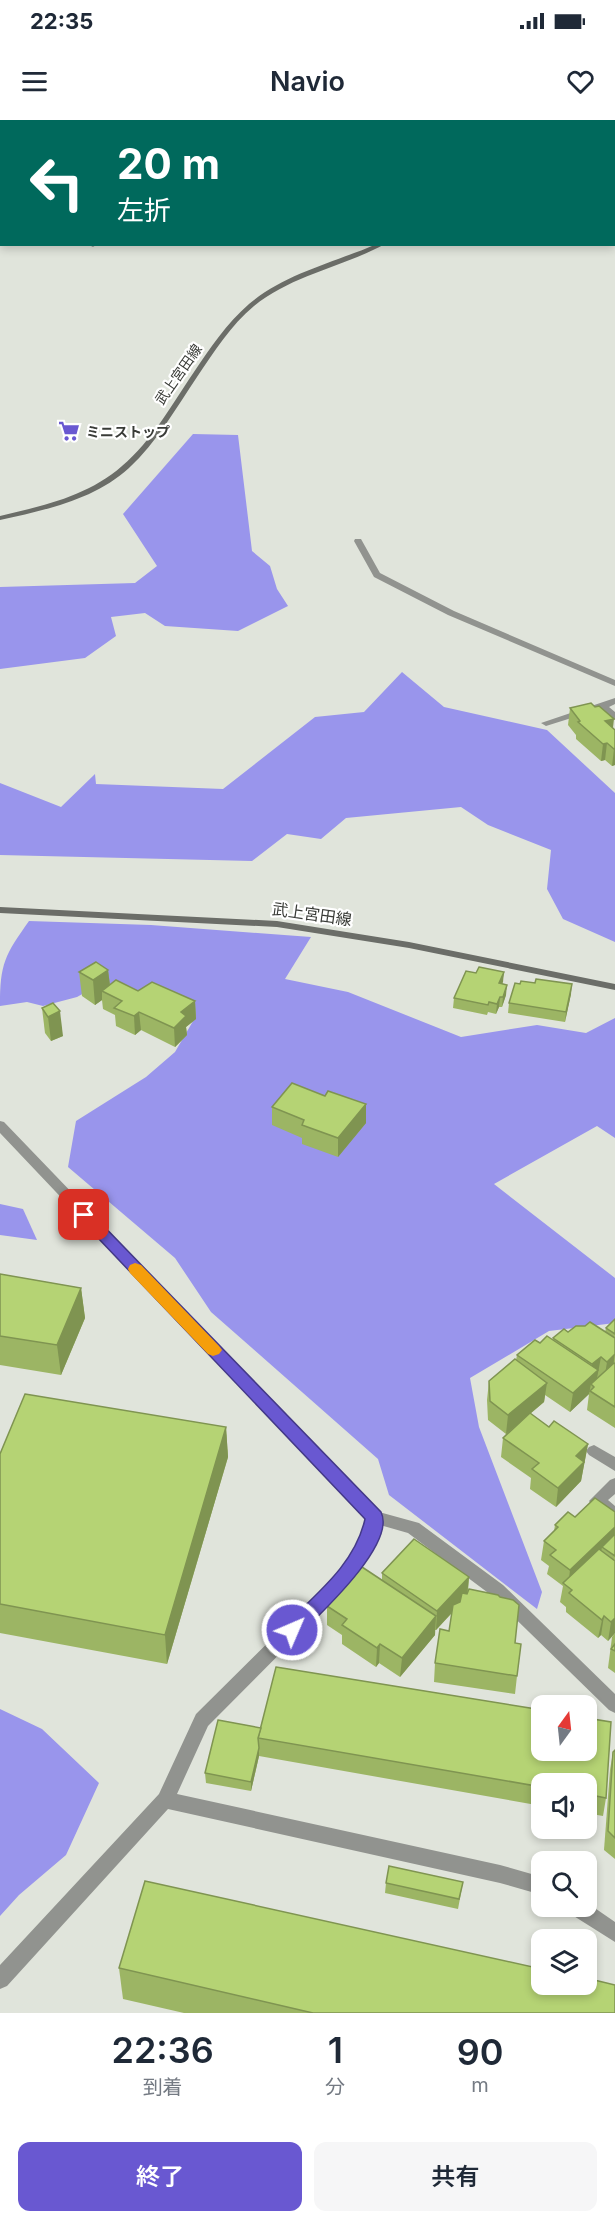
<!DOCTYPE html>
<html lang="ja">
<meta charset="utf-8">
<style>
:root{--surface:#fff;--page:#f6f6f7;--text:#1f2937;--muted:#747a83;--accent:#6958d1}
body{margin:0;font-family:Inter,"Noto Sans JP",sans-serif;background:var(--page);color:var(--text);height:100vh;display:flex;flex-direction:column;font-size:22px;white-space:nowrap}
*{box-sizing:border-box;margin:0}
p{font-size:20px;color:var(--muted)}
.icon{flex:none;width:33px;height:33px;fill:none;stroke:currentColor;stroke-width:2;stroke-linecap:round;stroke-linejoin:round}
.map{position:relative;height:1893px;overflow:hidden}
.panel{display:flex;flex-direction:column;background:var(--surface);flex:1}
.panel>*{flex:none}
.hud{position:absolute;left:0px;top:0px;width:615px;height:126px;box-shadow:0 3px 9px #0003;background:#00695c;color:#fff;overflow:hidden}
.needle{width:39px;rotate:15deg}
.fabs{position:absolute;left:531px;top:1575px;display:grid;gap:12px}
.fabs a{display:grid;place-items:center;width:66px;height:66px;border-radius:12px;background:var(--surface);box-shadow:0 3px 9px #0003;font-size:30px}
.pin{position:absolute;display:grid;place-items:center;width:51px;height:51px;color:#fff;margin:-26px;border-radius:12px;box-shadow:0 3px 9px #0006}
.me{position:absolute;width:66px;margin:-33px;rotate:45deg;stroke-linejoin:round;filter:drop-shadow(0 0 4px #0008)}
.turn{display:flex;align-items:center;gap:21px;height:126px;padding:0 18px;font-size:27px}
.turn .icon{width:78px;height:78px;stroke-width:2.5}
.turn b{display:block;font-size:42px;line-height:51px}
.eta{display:flex;justify-content:space-evenly;align-items:center;height:102px;text-align:center}
.eta b{font-size:36px;font-weight:600;line-height:42px}
.button{display:flex;gap:12px;margin-top:auto;padding:12px 18px}
.button a{flex:1;height:69px;border-radius:12px;background:var(--accent);color:#fff;font-size:24px;font-weight:600;line-height:69px;text-align:center}
.button a+a{background:var(--page);color:var(--text)}
.status{display:flex;justify-content:space-between;align-items:center;height:42px;padding:0 30px;background:var(--surface);direction:ltr}
.status svg{height:16px;fill:currentColor}
header{display:flex;justify-content:space-between;align-items:center;height:78px;padding:0 18px;background:var(--surface);font-size:27px;font-weight:600}
.map>svg:first-child{display:block}
.forest{fill:#9995ec}
.lines{fill:none;stroke-linecap:round;stroke-linejoin:round}
.minor{fill:#91938f;fill-rule:evenodd}
.secondary{fill:#6b6d68;fill-rule:evenodd}
.wall{fill:#9cb564}
.shaded-wall{fill:#7f9451}
.building{fill:#b5d374;stroke:#7f9451;stroke-width:1.5}
.route{fill:#6958d1;stroke:#443988;stroke-width:1.5}
.slow{fill:#f59e0b}
.labels{text-anchor:middle;dominant-baseline:central;stroke-width:4.5;stroke-linejoin:round;paint-order:stroke}
.far-street-label{font-size:14px;fill:#393b37;stroke:#fff}
.far-poi-label{font-size:14px;font-weight:bold;fill:#393b37;stroke:#fff;text-anchor:start}
.street-label{font-size:16px;fill:#393b37;stroke:#fff}
</style>
<div class="status"><b>22:35</b><svg viewBox="0 0 49 12"><path d="M0 12V9h3v3zM5 12V6h3v6zM10 12V3h3v9zM15 12V0h3v12zM26 1h20v11H26zM47 4h2v5h-2z"/></svg></div>
<header><svg class="icon" aria-label="menu" viewBox="0 0 24 24"><path d="M4 6h16M4 12h16M4 18h16"/></svg>Navio<svg class="icon" aria-label="heart" viewBox="0 0 24 24"><path d="M12 20l-8-8c-3-5 5-10 8-4 3-6 11-1 8 4z"/></svg></header>
<div class="map">
<svg width="615" height="1893" viewBox="0 0 615 1893">
<rect width="100%" height="100%" fill="#e0e4db"/>
<!-- forest -->
<g class="forest">
<path d="M193 314 238 315 252 431 270 446 277 469 288 486 238 511 165 506 145 493 111 497 116 516 85 538 0 549V467L135 463 157 446 123 394Z"/>
<path d="M402 552 444 587 547 610 615 673V822L563 799 547 769 551 730 488 705 461 687 346 698 321 719 287 714 252 741 0 735V663L61 687 95 654 96 664 223 669 315 597 364 592Z"/>
<path d="M29 801 151 805 311 817 285 859 348 872 461 917 537 905 586 913 615 898V1018L597 1006 494 1064 615 1158V1203L549 1211 470 1258 479 1307 542 1472 537 1489 389 1375 378 1339 211 1192 175 1138 68 1047 76 1001 146 957 175 932 196 896 119 876 102 863 77 877 43 886 27 882 0 886C0 843 5 835 29 801Z"/>
<path d="M0 1084 23 1089 37 1120 0 1115Z"/>
<path d="M0 1589 42 1609 99 1663 66 1735 19 1775 0 1796Z"/>
</g>
<g class="lines">
<!-- minor -->
<g class="minor">
<rect x="0" y="120" width="2" height="4"/>
<path d="M87 124H95L96 125 93 127Z"/>
<path d="M355 419H361L380 453 454 491 615 560V566L448 495 374 457 354 421Z"/>
<path d="M615 578V584L609 587 615 592V600L600 589 546 606 541 603Z"/>
<path d="M0 1001 4 1002 379 1392 419 1403 503 1465 615 1574V1593L609 1590 491 1475 408 1413 380 1405 375 1426 353 1460 208 1606 177 1674 500 1745 542 1757V1775L500 1763 168 1689 7 1866 0 1869V1845L159 1674 196 1594 341 1450 362 1419 366 1399 0 1013Z"/>
<path d="M594 1325 615 1337V1351L589 1335 586 1331 589 1327Z"/>
<path d="M615 1358V1374L608 1380 615 1386V1400L592 1385 589 1381 610 1360Z"/>
<path d="M586 1782 615 1802V1822L569 1793 567 1786H586Z"/>
</g>
<!-- secondary -->
<g class="secondary">
<rect x="614" y="50" width="1" height="3"/>
<path d="M377 124H385C343 147 292 155 254 186 231 205 214 232 197 257 176 288 157 322 129 348 94 380 45 390 0 400V396C43 386 88 376 122 346 152 321 172 284 194 252 210 228 227 203 249 184 284 154 335 142 377 124Z"/>
<path d="M0 787 277 801 409 822 615 864V870L409 828 277 807 0 793Z"/>
</g>
</g>
<!-- wall -->
<g class="wall">
<path d="M570 588 613 608 615 645 612 646 605 640 601 641 576 619V615L568 605Z"/>
<path d="M108 850 110 865 138 871 195 881 196 899 186 907 187 915 175 927 141 910 135 915 116 906 115 895 103 889 102 880 95 885 82 876 79 852Z"/>
<path d="M504 852 502 864 506 875 502 887H499L496 894 488 892 487 895 453 888 454 878 476 853Z"/>
<path d="M571 874 565 902 508 893 509 883Z"/>
<path d="M42 888 63 916 51 921 45 913Z"/>
<path d="M325 976 366 984V1003L338 1037 302 1024V1018L272 1005V987Z"/>
<path d="M0 1154 81 1168 85 1198 61 1255 0 1245Z"/>
<path d="M615 1199V1308L587 1290 589 1274 570 1292 545 1275 544 1282 530 1294 549 1307 588 1324 581 1361 556 1387 530 1369 531 1358 501 1337 503 1318 506 1314 488 1300 487 1280 489 1261 516 1240 517 1235 540 1223 553 1220V1218L568 1212H605L606 1208Z"/>
<path d="M226 1307 228 1337 167 1544 0 1513V1334Z"/>
<path d="M615 1392V1513L608 1521 601 1515 598 1518 566 1492V1487L560 1482 563 1466 547 1454 549 1446 541 1440 544 1421 554 1411 555 1405Z"/>
<path d="M382 1453 469 1457 468 1473 515 1523 517 1556 515 1574 434 1562 435 1543 449 1511 452 1493 436 1510H435V1515L400 1557 379 1543 376 1547 342 1524V1515L327 1505V1486L382 1460Z"/>
<path d="M615 1513V1553L608 1548 612 1517Z"/>
<path d="M276 1547 542 1590V1630H586V1598L611 1602 606 1678 603 1696 586 1693V1664H542V1686L259 1636 251 1671 206 1663 205 1653 218 1600 261 1608Z"/>
<path d="M615 1630V1739L604 1730 610 1650 613 1632Z"/>
<path d="M463 1762 458 1789 385 1773 386 1763Z"/>
<path d="M119 1848 615 1893H184L123 1879Z"/>
</g>
<!-- shaded-wall -->
<g class="shaded-wall">
<path d="M614 599 612 616 605 601Z"/>
<path d="M607 623 605 640 601 641 603 624Z"/>
<path d="M615 628V645L612 646 614 629Z"/>
<path d="M108 850 111 874 102 871V880L95 885 93 860Z"/>
<path d="M504 852 503 862 498 873 499 863Z"/>
<path d="M572 864 571 874 565 902 566 892Z"/>
<path d="M507 865 506 875 502 887 503 877Z"/>
<path d="M500 877 499 887 496 894 497 884Z"/>
<path d="M195 881 196 899 186 907 187 915 175 927 174 908 181 892Z"/>
<path d="M60 891 63 916 51 921 48 897Z"/>
<path d="M139 892 141 910 135 915 134 896Z"/>
<path d="M366 984V1003L338 1037V1018Z"/>
<path d="M81 1168 85 1198 61 1255 57 1225Z"/>
<path d="M615 1234 612 1253 604 1261 607 1242Z"/>
<path d="M601 1237 595 1269 594 1267 591 1264 589 1274 570 1292 573 1273 590 1257 592 1244Z"/>
<path d="M547 1263 544 1282 506 1314 508 1295Z"/>
<path d="M226 1307 228 1337 167 1544 165 1515Z"/>
<path d="M588 1324 581 1361 556 1387 558 1368 576 1336Z"/>
<path d="M615 1407V1422L602 1427 600 1437 568 1467 570 1450Z"/>
<path d="M469 1457 467 1476 436 1510 437 1491Z"/>
<path d="M436 1496 435 1515 400 1557 402 1538Z"/>
<path d="M604 1496 601 1515 598 1518 602 1500Z"/>
<path d="M615 1498V1513L608 1521 611 1502Z"/>
<path d="M380 1524 379 1543 376 1547 377 1528Z"/>
<path d="M259 1628V1636L251 1671V1662Z"/>
</g>
<!-- building -->
<g class="building">
<path d="M591 583 595 587 599 586 614 599 605 601 615 610V628L614 629 607 623 603 624 578 602 580 601 570 588Z"/>
<path d="M96 842 108 850 93 860 79 852Z"/>
<path d="M479 847 504 852 499 863 507 865 503 877H500L497 884 489 882 488 885 454 878 466 851 476 853Z"/>
<path d="M536 859 572 864 566 892 509 883 515 863 520 864 521 861 535 863Z"/>
<path d="M116 860 138 871 152 862 195 881 181 892 186 896 174 908 139 892 134 896 114 888 122 881 102 871Z"/>
<path d="M53 883 60 891 48 897 42 888Z"/>
<path d="M292 963 325 976 328 971 366 984 338 1018 302 1005 304 1000 272 987Z"/>
<path d="M0 1154 81 1168 57 1225 0 1216Z"/>
<path d="M615 1199V1214L606 1208Z"/>
<path d="M590 1202 615 1218V1234L607 1242 601 1237 592 1244 553 1218 564 1209 568 1212 576 1206H585Z"/>
<path d="M547 1216 598 1250 573 1273 517 1235 535 1220 540 1223Z"/>
<path d="M515 1239 547 1263 508 1295 490 1281 489 1261Z"/>
<path d="M614 1243 615 1244V1287L590 1271 594 1267 591 1264Z"/>
<path d="M25 1274 226 1307 165 1515 0 1484V1334Z"/>
<path d="M530 1293 549 1307 554 1301 588 1324 576 1336 584 1342 558 1368 532 1349 539 1343 503 1318Z"/>
<path d="M595 1378 615 1392V1407L570 1450 550 1435 556 1430 544 1421 558 1407 555 1405 568 1392 575 1397Z"/>
<path d="M615 1414V1436L602 1427Z"/>
<path d="M414 1419 469 1457 437 1491 382 1453Z"/>
<path d="M599 1429 615 1441V1498L611 1502 604 1496 602 1500 569 1473 572 1470 563 1463Z"/>
<path d="M362 1447 436 1496 402 1538 380 1524 377 1528 342 1505 347 1499 327 1486Z"/>
<path d="M469 1469 498 1475 500 1477 513 1480 519 1485 515 1523 521 1524 517 1556 435 1543 440 1509 449 1511 453 1485 460 1482 462 1473 467 1474Z"/>
<path d="M615 1524V1531L611 1529Z"/>
<path d="M276 1547 542 1590V1630H586V1598L611 1602 606 1678 586 1674V1664H542V1667L258 1618Z"/>
<path d="M218 1600 261 1608 258 1618 259 1628 251 1662 205 1653Z"/>
<path d="M615 1630V1718L608 1711 613 1632Z"/>
<path d="M389 1746 463 1762 459 1779 386 1763Z"/>
<path d="M145 1761 542 1849V1864H586V1858L615 1865V1893H313L119 1848Z"/>
</g>
<!-- route -->
<path class="route" d="M84 1089 89 1091 381 1392C397 1424 319 1495 298 1516L292 1519 285 1516 282 1510 285 1505C317 1473 355 1444 365 1399L79 1098 76 1095 79 1091Z"/>
<!-- slow -->
<path class="slow" d="M135 1143 141 1145 219 1226 222 1230 219 1234 213 1236 208 1234 130 1153 128 1149 130 1145Z"/>
<!-- icons -->
<defs>
<symbol id="supermarket-bare" viewBox="-9 -9 18 18"><path d="M-6-5.5h2.5l.6 2H6L4.5 2H-2.5L-4.4-4H-6ZM-1.5 3.2a1.3 1.3 0 1 0 .1 0ZM3 3.2a1.3 1.3 0 1 0 .1 0Z" fill="#6958d1" stroke="#fff" stroke-width="2.5" paint-order="stroke"/></symbol>
</defs>
<g fill-rule="evenodd">
<use href="#supermarket-bare" x="54" y="296" width="30" height="30"/>
</g>
<g class="labels">
<!-- far-street labels -->
<g class="far-street-label">
<text transform="translate(178 254) rotate(-55)">武上宮田線</text>
</g>
<!-- far-poi labels -->
<g class="far-poi-label">
<text x="86" y="311">ミニストップ</text>
</g>
<!-- street labels -->
<g class="street-label">
<text transform="translate(312 794) rotate(8)">武上宮田線</text>
</g>
</g>
</svg>
<div class="fabs">
<a><svg class="needle" viewBox="-14 -14 28 28"><path d="M0-13l5 13h-10z" fill="#e53935"/><path d="M0 13l5-13h-10z" fill="#747a83"/></svg></a>
<a><svg class="icon" aria-label="sound" viewBox="0 0 24 24"><path d="M4 9h4l5-4v14l-5-4H4zM17 9q2 3 0 6"/></svg></a>
<a><svg class="icon" aria-label="search" viewBox="0 0 24 24"><circle cx="10" cy="10" r="6"/><path d="M15 15l6 6"/></svg></a>
<a><svg class="icon" aria-label="layers" viewBox="0 0 24 24"><path d="M12 4l9 5-9 5-9-5zM3 14l9 5 9-5"/></svg></a>
</div>
<div class="pin" style="left:84px;top:1095px;background:#d93025"><svg class="icon" aria-label="arrive" viewBox="0 0 24 24"><path d="M6 21V4h12l-3 4 3 4H6"/></svg></div>
<svg class="me" style="left:292px;top:1510px" viewBox="-20 -20 40 40"><circle r="17" fill="#6958d1" stroke="#fff" stroke-width="3"/><path d="M0-11L8 9 0 5-8 9z" fill="#fff"/></svg>
<div class="hud">
<div class="turn"><svg class="icon" aria-label="left" viewBox="0 0 24 24"><path d="M17 20v-9H6M10 6l-5 5 5 5"/></svg><div><b>20 m</b>左折</div></div>
</div>
</div>
<section class="panel">
<div class="eta">
<div><b>22:36</b><p>到着</p></div>
<div><b>1</b><p>分</p></div>
<div><b>90</b><p>m</p></div>
</div>
<div class="button"><a>終了</a><a>共有</a></div>
</section>
